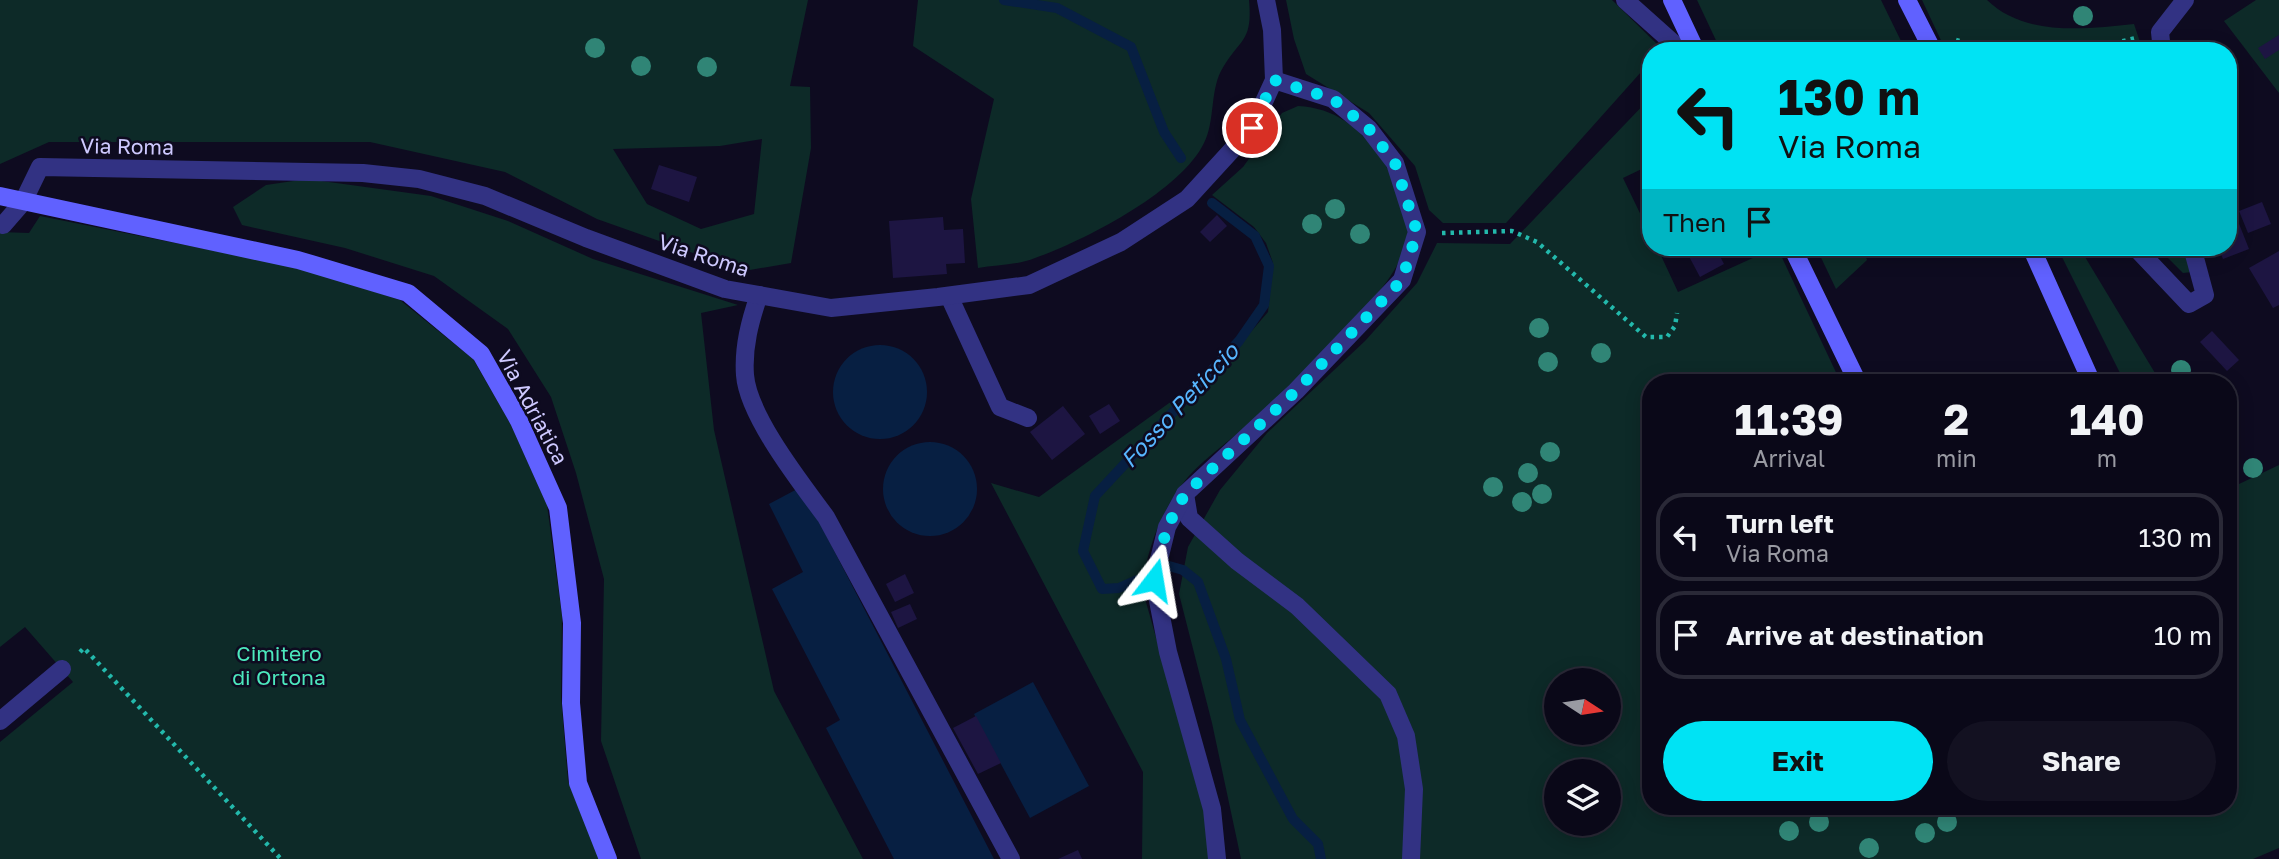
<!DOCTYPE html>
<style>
:root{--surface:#0a0818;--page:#131121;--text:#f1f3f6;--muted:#999aa2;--line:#2a2937;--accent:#00e3f4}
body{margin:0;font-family:"Golos Text",sans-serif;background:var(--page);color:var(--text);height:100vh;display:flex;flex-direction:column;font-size:26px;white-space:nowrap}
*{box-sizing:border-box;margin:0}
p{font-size:23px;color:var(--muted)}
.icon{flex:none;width:38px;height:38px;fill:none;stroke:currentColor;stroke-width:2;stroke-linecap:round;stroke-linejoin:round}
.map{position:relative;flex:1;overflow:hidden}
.details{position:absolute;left:1642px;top:374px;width:595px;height:441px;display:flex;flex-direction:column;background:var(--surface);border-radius:28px;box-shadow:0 4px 18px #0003,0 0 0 2px var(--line)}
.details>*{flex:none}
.top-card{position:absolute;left:1642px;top:42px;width:595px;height:214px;border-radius:28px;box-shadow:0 4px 18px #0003,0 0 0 2px var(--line);background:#00e3f4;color:#111;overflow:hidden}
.needle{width:46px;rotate:102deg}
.tools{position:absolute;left:1544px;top:668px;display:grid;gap:14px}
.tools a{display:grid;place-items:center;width:77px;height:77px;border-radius:50%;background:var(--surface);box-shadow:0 4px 18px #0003,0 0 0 2px var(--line);font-size:35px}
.pin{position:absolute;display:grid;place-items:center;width:60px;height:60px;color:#fff;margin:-30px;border:4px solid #fff;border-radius:50%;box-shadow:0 2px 7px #0007}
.me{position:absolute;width:77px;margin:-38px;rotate:14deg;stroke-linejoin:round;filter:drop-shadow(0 0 5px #0008)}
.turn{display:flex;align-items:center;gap:24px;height:147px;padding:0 21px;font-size:32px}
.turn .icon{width:91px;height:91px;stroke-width:2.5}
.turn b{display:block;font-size:49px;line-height:60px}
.then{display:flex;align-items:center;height:66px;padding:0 21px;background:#0003;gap:14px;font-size:26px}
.eta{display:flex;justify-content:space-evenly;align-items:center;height:119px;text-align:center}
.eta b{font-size:42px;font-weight:700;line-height:49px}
.cta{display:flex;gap:14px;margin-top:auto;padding:14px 21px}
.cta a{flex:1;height:80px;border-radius:42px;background:var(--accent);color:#111;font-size:28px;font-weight:700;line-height:80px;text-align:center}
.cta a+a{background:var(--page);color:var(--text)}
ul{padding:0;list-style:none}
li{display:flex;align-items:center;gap:21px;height:88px;margin:0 14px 10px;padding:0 7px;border:4px solid var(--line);border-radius:28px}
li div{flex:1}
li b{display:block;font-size:26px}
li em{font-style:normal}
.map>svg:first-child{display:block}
.green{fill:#0d2a28;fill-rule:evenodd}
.water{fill:#071f42}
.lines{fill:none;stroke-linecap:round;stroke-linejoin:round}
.stream{stroke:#071f42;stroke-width:10}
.building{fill:#1d1542}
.path{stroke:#23b9ac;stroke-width:4.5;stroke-dasharray:3.5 5;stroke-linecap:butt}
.service{stroke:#323283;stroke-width:18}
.minor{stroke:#323283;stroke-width:18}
.secondary{stroke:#6061ff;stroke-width:18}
.tree{fill:#308576}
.route{stroke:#00e3f4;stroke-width:12;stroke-dasharray:0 21.6}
.labels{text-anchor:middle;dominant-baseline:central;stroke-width:5;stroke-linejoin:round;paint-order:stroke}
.street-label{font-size:21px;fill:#cec9ff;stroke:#0e0b20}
.park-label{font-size:21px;fill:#4ce8bd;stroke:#0e0b20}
.water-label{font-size:23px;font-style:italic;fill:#57b6ff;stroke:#0e0b20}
</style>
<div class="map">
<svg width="2279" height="859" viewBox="0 0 2279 859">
<rect width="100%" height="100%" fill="#0e0b20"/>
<!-- green -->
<g class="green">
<path d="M0 0H808L790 86 810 87 811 148 791 263 744 271 597 219 505 172 370 142H49L0 164ZM762 139 754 214 701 229 647 204 613 149 720 146Z"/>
<path d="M918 0H1249C1253 44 1239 38 1221 71 1210 92 1215 122 1204 143 1181 191 1084 241 1035 258 1018 265 996 265 978 268L971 199 994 99 913 46Z"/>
<path d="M1286 0H1612L1658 45 1657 51H1650V62L1506 223H1443L1429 210 1415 166 1369 113 1306 74 1294 39Z"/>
<path d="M1697 0H1881L1901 41 1882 51H1721Z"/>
<path d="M1922 0H1987C2025 37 2086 29 2134 24L2143 51H1946Z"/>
<path d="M2256 0H2279V93L2224 21Z"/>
<path d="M1650 98V165L1623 178 1650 234V247H1657L1678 292 1777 247 1841 383H1650V807H2228V478L2239 484 2279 465V848L2253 859H1241L1212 723 1179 594 1188 547 1220 490 1267 433 1365 341 1417 283 1437 243 1510 244ZM1556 681H1608V733H1556ZM1556 772H1608V824H1556Z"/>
<path d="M1298 106C1335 108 1359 127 1380 157 1395 177 1412 215 1407 241 1397 291 1291 386 1252 421 1231 440 1207 456 1188 477 1162 508 1147 548 1142 588L1206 814 1209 859H1142L1143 772 991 483 1039 497 1176 398 1204 386 1268 312 1273 263 1266 243 1254 227 1212 195 1243 167 1282 113Z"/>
<path d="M307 179 431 196 508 221 593 259 738 305 701 313 714 430 774 691 863 859H641L601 741 604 579 576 473 551 397 508 329 434 276 345 248 242 225 233 207 266 185Z"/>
<path d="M40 216 300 268 400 300 473 359 510 423 547 505 562 616 561 697 568 781 599 859H0V742L73 682 25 627 0 647V232L29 233Z"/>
<path d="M1816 247H1862L1867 260 1836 289Z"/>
<path d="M2057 247H2079L2161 383H2125Z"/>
<path d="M2157 247H2195L2192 272 2183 273Z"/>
</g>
<!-- water -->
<g class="water">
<circle cx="880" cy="392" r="47"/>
<circle cx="930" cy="489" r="47"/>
<path d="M801 487 994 859H894L826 728 840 720 772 589 803 572 769 504Z"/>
<path d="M1033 682 1089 786 1030 818 974 714Z"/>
</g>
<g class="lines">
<!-- stream -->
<g class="stream">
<path d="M1004 0 1057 8 1131 47 1164 132 1181 158"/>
<path d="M1169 566 1183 570 1198 582 1226 659 1240 720 1293 819 1318 844 1321 859"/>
<path d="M1137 580 1119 588 1102 589 1083 551 1095 496 1239 341 1264 305 1269 266 1255 236 1212 203"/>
</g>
</g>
<!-- building -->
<g class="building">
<path d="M2279 35V50L2265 59 2258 48Z"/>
<path d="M659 165 697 177 689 202 651 189Z"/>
<path d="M2228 196 2249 249 2223 259 2218 247H2228Z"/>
<path d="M2262 202 2271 224 2248 233 2239 211Z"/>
<path d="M1217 215 1227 226 1210 242 1200 232Z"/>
<path d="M943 217 944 230 963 229 965 263 946 264 947 274 893 278 889 221Z"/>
<path d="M1684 247H1715L1724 264 1700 277Z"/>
<path d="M2279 251V305L2273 308 2249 268Z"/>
<path d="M2212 331 2239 360 2227 371 2200 342Z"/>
<path d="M1109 404 1120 421 1100 434 1089 416Z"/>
<path d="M1063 406 1085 434 1052 460 1030 432Z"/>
<path d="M905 574 914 593 895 602 886 584Z"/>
<path d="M910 604 917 619 898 628 891 612Z"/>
<path d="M976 716 1001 763 978 774 953 728Z"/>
<path d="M1078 850 1082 859H1058Z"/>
</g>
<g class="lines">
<!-- path -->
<g class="path">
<path d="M1956 40 1992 51"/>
<path d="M2081 51 2136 38"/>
<path d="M1442 233 1512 231 1537 242 1646 337H1667L1675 326 1677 313"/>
<path d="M80 652 84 648 281 859"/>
</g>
<!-- service -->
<g class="service">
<path d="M2162 51 2160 32 2185 0"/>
<path d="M2135 247 2189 304 2205 295 2192 247"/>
<path d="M759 295C750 321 743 347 745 375 748 416 801 483 826 517L1011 859"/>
<path d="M949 296 1000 407 1028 418"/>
<path d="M1185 494 1189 518 1237 561 1297 606 1388 694 1406 736 1414 789 1411 859"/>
<path d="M1217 859 1212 809 1168 652 1154 580 1167 527 1185 494 1296 391 1402 280 1417 232 1395 163 1369 129 1333 99 1274 80"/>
</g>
<!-- minor -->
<g class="minor">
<path d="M1625 0 1682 51"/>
<path d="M0 224 3 225 23 202 40 167 363 173 419 179 485 196 586 238 725 289 831 308 938 297 1029 285 1121 242 1187 199 1252 128 1274 80 1272 30 1266 0"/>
<path d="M0 721 62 669"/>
</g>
<!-- secondary -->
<g class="secondary">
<path d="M1672 0 1696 51"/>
<path d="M1907 0 1933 51"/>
<path d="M0 196 298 260 408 293 481 354 519 421 558 508 572 623 571 703 578 783 608 859"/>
<path d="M1792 247 1858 383"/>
<path d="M2031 247 2092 383"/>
</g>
</g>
<!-- trees -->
<g class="tree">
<circle cx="2083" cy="16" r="10"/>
<circle cx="595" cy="48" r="10"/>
<circle cx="641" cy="66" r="10"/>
<circle cx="707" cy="67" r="10"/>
<circle cx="1335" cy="209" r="10"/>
<circle cx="1312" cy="224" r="10"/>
<circle cx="1360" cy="234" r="10"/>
<circle cx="1539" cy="328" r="10"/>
<circle cx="1601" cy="353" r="10"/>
<circle cx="1548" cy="362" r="10"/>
<circle cx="2181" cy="370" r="10"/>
<circle cx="1550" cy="452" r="10"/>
<circle cx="2253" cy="468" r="10"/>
<circle cx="1528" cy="473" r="10"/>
<circle cx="1493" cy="487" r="10"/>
<circle cx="1542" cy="494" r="10"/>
<circle cx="1522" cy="502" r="10"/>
<circle cx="1819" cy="822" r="10"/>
<circle cx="1947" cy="822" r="10"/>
<circle cx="1789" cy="831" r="10"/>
<circle cx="1925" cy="833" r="10"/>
<circle cx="1869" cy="848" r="10"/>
</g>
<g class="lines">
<!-- route -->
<path class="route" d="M1154 580 1167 527 1185 494 1296 391 1402 280 1417 232 1395 163 1369 129 1333 99 1274 80 1252 128"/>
</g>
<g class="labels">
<!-- street labels -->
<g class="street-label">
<text transform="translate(127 146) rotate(1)">Via Roma</text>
<text transform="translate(704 255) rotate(18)">Via Roma</text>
<text transform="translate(533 407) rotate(62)">Via Adriatica</text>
</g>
<!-- park labels -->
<g class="park-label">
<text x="279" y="653">Cimitero<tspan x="279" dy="24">di Ortona</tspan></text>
</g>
<!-- water labels -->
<g class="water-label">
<text transform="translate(1179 405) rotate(-47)">Fosso Peticcio</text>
</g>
</g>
</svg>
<div class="tools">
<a><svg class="needle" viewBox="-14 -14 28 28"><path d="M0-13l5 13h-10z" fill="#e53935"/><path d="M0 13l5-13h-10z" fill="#999aa2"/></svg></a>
<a><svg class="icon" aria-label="layers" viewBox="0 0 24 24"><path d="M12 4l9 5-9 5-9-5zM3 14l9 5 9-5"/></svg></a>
</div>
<div class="pin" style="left:1252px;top:128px;background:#d93025"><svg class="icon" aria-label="arrive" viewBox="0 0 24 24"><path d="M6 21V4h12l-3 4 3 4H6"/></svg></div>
<svg class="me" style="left:1154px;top:580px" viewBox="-20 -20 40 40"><path d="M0-17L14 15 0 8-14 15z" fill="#00e3f4" stroke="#fff" stroke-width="4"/></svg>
<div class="top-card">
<div class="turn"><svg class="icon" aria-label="left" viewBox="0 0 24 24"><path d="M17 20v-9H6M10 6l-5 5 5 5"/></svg><div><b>130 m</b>Via Roma</div></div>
<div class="then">Then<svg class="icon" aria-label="arrive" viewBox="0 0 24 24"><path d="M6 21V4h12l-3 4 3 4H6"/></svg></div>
</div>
<section class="details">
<div class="eta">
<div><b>11:39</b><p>Arrival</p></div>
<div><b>2</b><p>min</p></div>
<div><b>140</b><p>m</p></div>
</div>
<ul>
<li><svg class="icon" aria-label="left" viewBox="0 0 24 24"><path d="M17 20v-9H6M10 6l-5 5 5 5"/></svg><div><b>Turn left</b><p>Via Roma</p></div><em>130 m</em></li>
<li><svg class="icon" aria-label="arrive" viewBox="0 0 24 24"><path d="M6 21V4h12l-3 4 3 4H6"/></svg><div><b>Arrive at destination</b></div><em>10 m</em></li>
</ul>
<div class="cta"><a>Exit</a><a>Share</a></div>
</section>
</div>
